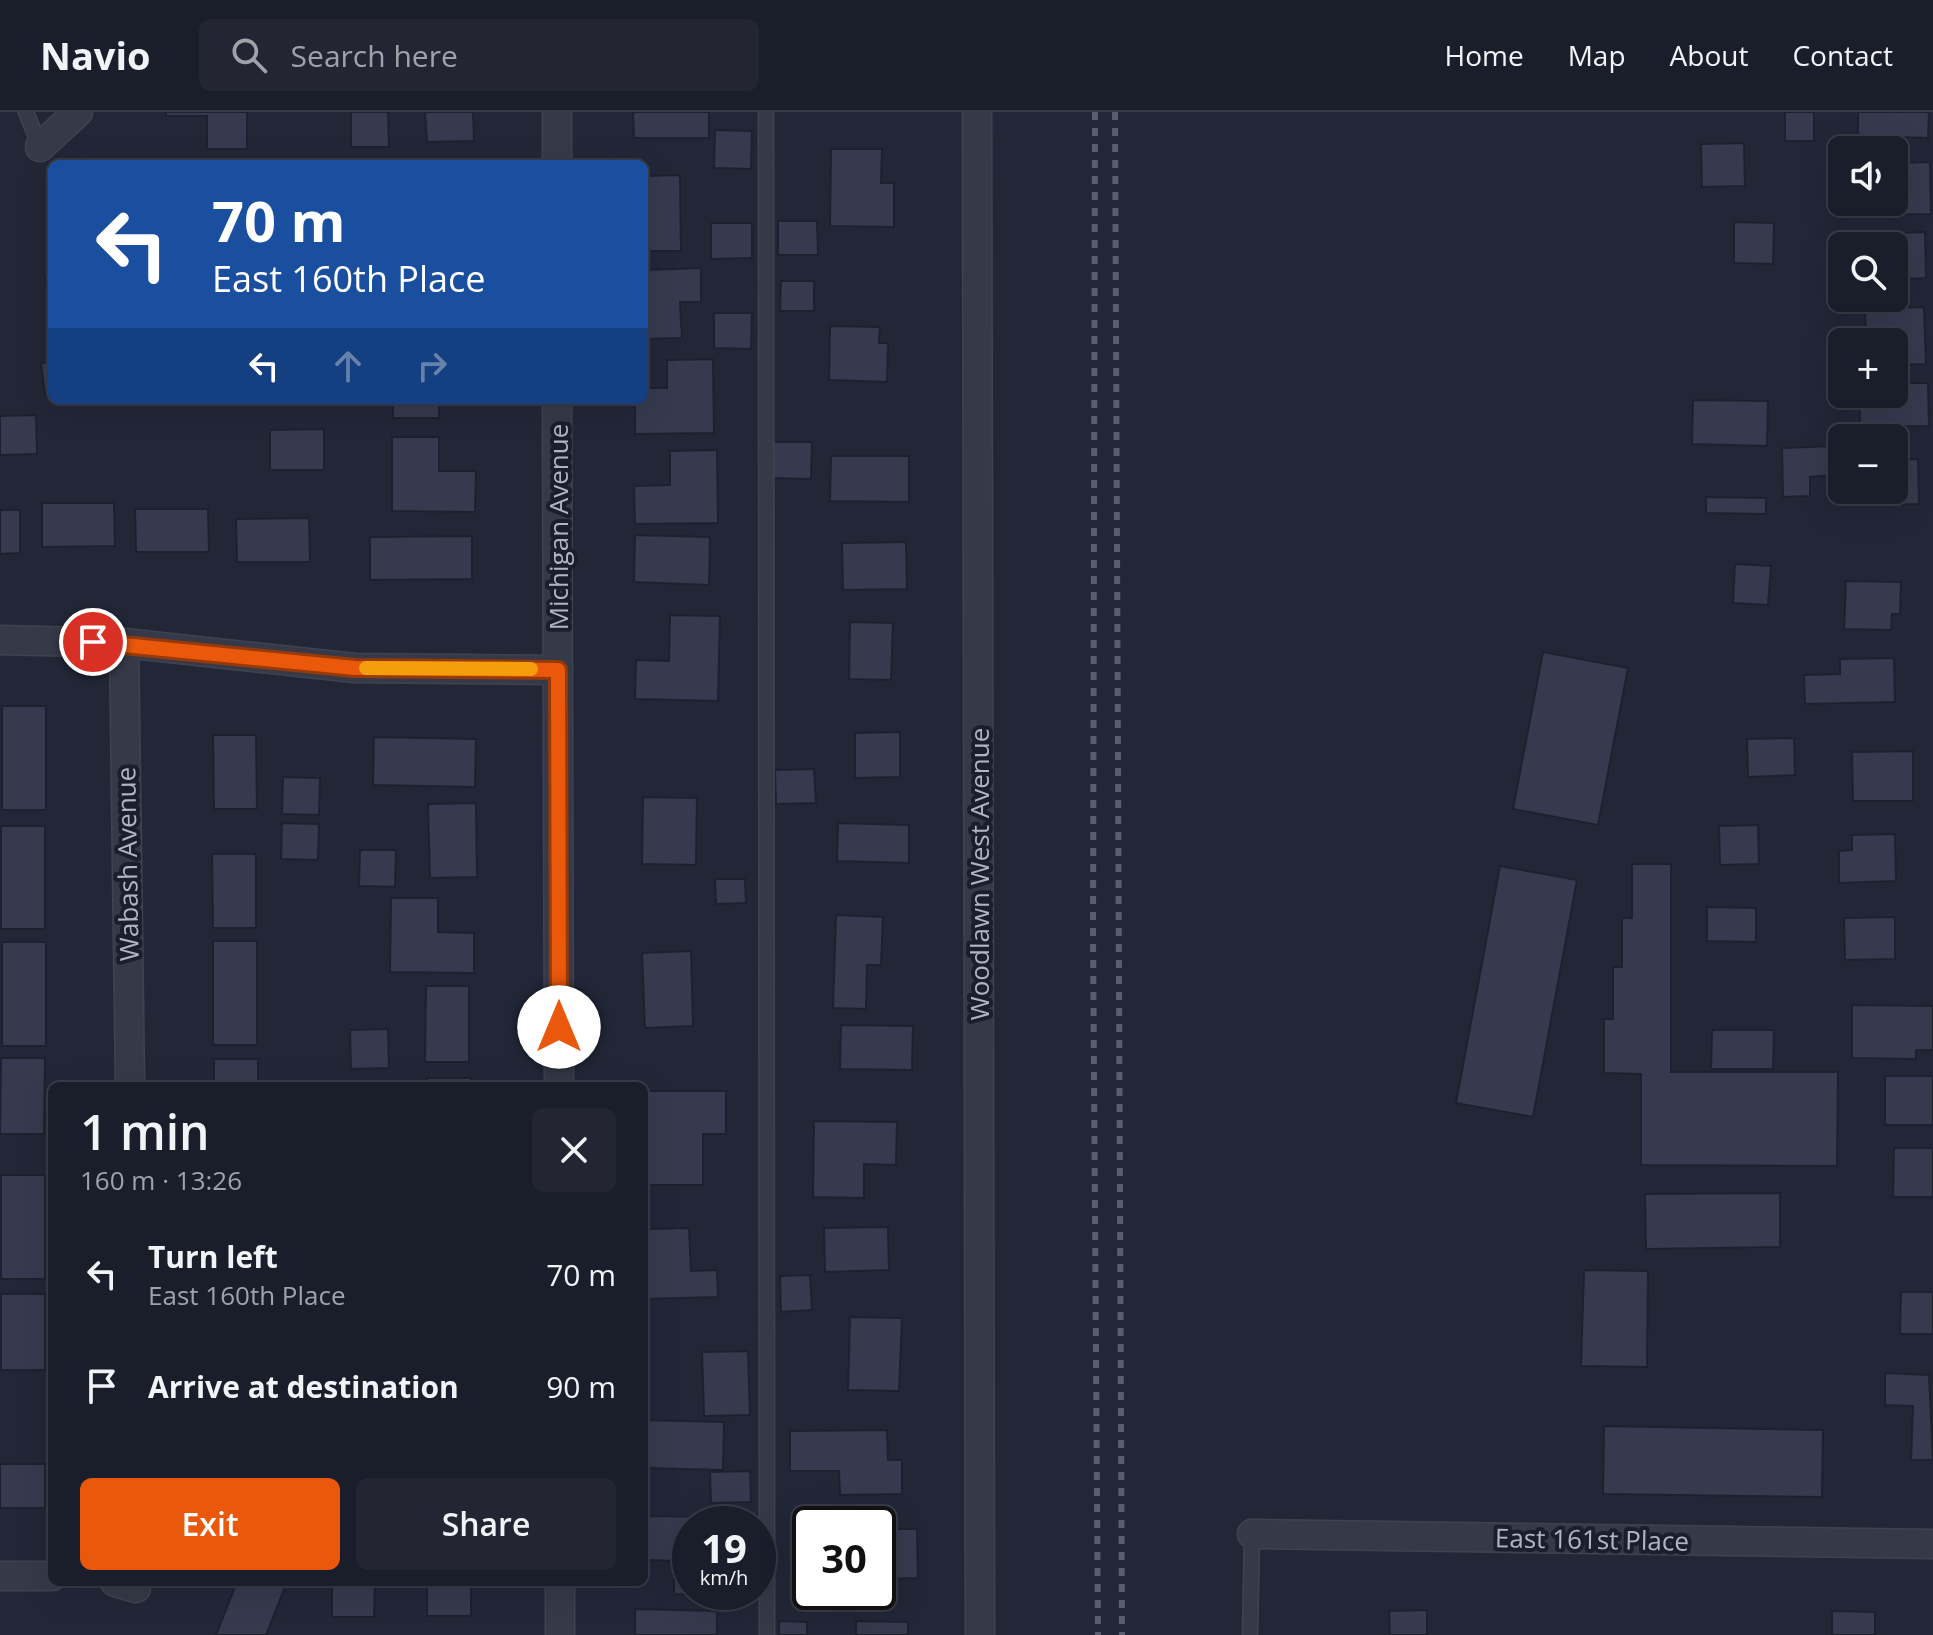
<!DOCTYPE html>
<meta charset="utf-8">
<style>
:root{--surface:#1a1d2a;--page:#232632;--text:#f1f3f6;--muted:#9fa2a8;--line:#383b47;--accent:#ea580c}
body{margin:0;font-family:"Open Sans",sans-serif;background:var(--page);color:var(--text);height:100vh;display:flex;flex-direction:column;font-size:30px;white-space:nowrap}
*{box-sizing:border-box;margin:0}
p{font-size:26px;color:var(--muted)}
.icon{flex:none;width:44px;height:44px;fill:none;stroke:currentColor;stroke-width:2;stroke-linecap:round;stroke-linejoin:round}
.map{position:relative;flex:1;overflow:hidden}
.drawer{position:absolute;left:48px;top:970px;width:600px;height:504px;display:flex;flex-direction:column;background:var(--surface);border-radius:12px;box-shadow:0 8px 32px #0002,0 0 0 2px var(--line)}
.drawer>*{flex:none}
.guide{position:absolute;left:48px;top:48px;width:600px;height:244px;border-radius:12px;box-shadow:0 8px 32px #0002,0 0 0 2px var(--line);background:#1a4fa0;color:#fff;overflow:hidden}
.controls{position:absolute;left:1828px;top:24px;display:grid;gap:16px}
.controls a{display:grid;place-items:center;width:80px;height:80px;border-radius:12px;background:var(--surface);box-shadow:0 8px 32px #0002,0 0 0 2px var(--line);font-size:40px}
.speed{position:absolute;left:672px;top:1394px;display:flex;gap:16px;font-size:40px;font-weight:700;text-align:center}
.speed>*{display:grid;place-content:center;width:104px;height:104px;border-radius:50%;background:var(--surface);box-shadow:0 8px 32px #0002,0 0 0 2px var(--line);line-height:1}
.speed small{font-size:20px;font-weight:400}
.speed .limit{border:4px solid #111;border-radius:12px;background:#fff;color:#111}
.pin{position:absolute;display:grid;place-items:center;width:68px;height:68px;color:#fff;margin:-34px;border:4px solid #fff;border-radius:50%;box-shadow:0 2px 8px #0007}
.me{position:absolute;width:88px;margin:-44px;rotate:0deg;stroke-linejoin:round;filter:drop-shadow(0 0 6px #0008)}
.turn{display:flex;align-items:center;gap:28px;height:168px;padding:0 32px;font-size:36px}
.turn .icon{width:104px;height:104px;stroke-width:2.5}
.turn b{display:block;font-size:56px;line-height:68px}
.lanes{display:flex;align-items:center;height:76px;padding:0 32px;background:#0003;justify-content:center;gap:40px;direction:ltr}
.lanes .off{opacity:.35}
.round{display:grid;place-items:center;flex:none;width:84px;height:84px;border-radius:12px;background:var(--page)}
.head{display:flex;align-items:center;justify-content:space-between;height:136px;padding:0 32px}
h1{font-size:48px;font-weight:600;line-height:60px}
.action{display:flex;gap:16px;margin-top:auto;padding:16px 32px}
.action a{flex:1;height:92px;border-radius:12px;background:var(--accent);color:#fff;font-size:32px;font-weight:600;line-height:92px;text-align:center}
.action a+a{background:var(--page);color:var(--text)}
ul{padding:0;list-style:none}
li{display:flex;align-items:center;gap:24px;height:112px;padding:0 32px}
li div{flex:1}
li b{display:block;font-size:30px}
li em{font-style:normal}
header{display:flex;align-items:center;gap:48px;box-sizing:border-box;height:112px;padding:0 40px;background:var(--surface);border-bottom:2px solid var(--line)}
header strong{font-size:38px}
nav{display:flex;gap:44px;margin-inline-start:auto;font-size:28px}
.search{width:560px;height:72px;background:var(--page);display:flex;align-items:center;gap:20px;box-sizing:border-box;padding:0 28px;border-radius:12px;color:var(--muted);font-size:30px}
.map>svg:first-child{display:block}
.building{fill:#353a4e;stroke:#1d212f;stroke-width:2}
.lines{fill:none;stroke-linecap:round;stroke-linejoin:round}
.service-casing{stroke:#3f4351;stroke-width:17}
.minor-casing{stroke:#3f4351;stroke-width:31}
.service{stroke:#363a48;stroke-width:14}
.minor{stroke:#363a48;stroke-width:28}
.rail{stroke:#585d6f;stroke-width:6;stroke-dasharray:8 8;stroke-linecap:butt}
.route-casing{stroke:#983908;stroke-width:20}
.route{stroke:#ea580c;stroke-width:14}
.slow{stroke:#f59e0b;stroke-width:14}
.labels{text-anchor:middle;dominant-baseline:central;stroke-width:8;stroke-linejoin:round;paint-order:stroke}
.street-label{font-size:26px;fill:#b1b4c4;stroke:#1b1f2d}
</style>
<header>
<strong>Navio</strong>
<div class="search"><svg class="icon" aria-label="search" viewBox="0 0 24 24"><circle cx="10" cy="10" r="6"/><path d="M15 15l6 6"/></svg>Search here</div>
<nav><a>Home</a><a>Map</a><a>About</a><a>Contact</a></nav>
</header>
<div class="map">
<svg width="1933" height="1523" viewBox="0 0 1933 1523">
<rect width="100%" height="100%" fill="#222738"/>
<!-- building -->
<g class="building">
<path d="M166 0H247V37H207V4H166Z"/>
<path d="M351 0H388L389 35H351Z"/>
<path d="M425 0H473L474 29 427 30Z"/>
<path d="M633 0H709V26H634Z"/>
<rect x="1785" y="0" width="29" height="29"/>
<path d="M1858 0H1929L1928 26 1858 24Z"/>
<path d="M715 18 752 19 751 57 714 56Z"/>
<path d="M1744 31 1745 74 1702 75 1701 32Z"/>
<path d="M831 37H882L881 71H894V115L830 114Z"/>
<path d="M1930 50 1931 102 1866 103 1865 90H1894V51Z"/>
<path d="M680 63 681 139H644V64Z"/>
<path d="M778 109H817L818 143H778Z"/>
<path d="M1734 110 1774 111 1773 152 1734 151Z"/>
<path d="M711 111H752V146L711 147Z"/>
<path d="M1925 120 1926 166 1894 168V134H1872L1871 122Z"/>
<path d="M701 156V190H680L682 226 644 227V158Z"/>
<path d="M52 158V200L44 160Z"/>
<path d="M781 169H814V199H780Z"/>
<path d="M1924 195 1926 252 1894 253V230L1866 226 1865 197Z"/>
<path d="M714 201H752L751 237 714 236Z"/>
<path d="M830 214 880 215 879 231H888L887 270 829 268Z"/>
<path d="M713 247 714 321 635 322V288H644V276H667V248Z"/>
<path d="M52 250V282L45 283 41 251Z"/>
<path d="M1894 271H1928L1929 314 1860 315V282H1894Z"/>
<rect x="393" y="288" width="46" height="18"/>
<path d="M1693 288 1768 289 1767 334 1692 332Z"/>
<path d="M36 303 37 342 0 343V304Z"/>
<path d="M324 317V358H270V318Z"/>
<path d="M392 325H439V359H476L475 400 392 399Z"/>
<path d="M773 330H812L811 367 773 366Z"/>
<path d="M1834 334 1835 363 1810 365V384L1783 385 1782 336Z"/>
<path d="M717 338 718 411 635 412 634 374 670 373V339Z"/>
<path d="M831 344H909V390L830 389Z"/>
<path d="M1918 347 1919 392 1846 393V378H1894V348Z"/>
<path d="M1706 385 1766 386V402L1706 401Z"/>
<path d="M42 391H114L115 434 42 435Z"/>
<path d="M135 397H208L209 440H136Z"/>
<path d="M0 398H20V441L0 442Z"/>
<path d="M309 406 310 450H237L236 407Z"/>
<path d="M635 423 710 425 709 473 634 470Z"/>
<path d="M472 424V467L370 468V425Z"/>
<path d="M906 430 907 477 843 478 842 431Z"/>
<path d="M1735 452 1771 454 1768 493 1733 491Z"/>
<path d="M1846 469 1901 470 1900 502H1892L1891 518 1844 517Z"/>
<path d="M670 503 720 504 718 589 635 587 636 548 669 549Z"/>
<path d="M850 510 893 511 891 568 849 567Z"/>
<path d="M1543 540 1628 556 1598 713 1513 697Z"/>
<path d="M1894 546 1895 590 1805 592 1804 563 1840 562V547Z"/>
<rect x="2" y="594" width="44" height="104"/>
<path d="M900 620V665L855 666V621Z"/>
<path d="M213 623H256L257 697H214Z"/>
<path d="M374 625 476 627 475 675 373 673Z"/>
<path d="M1794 626 1795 663 1748 665 1747 627Z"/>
<path d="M1913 639V689H1853L1852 640Z"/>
<path d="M814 657 816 691 776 692 775 658Z"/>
<path d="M283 665 320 666 319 703 282 702Z"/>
<path d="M643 685 697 686 696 753 642 752Z"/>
<path d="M476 691 477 765 430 766 428 692Z"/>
<path d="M282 711 319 712 318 748 281 747Z"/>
<path d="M838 711 909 713V751L837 749Z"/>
<path d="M1758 713 1759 752 1720 753 1719 714Z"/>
<rect x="1" y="714" width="44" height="103"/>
<path d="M1895 722 1896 769 1839 771V739L1852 738V723Z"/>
<path d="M360 738H396L395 775 359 774Z"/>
<path d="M212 742H256V816H213Z"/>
<path d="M1632 752H1671V960H1838L1837 1054 1641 1053V962L1604 961V907H1613V855H1622V806H1632Z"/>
<path d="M1500 754 1577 768 1533 1005 1456 991Z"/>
<path d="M715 767H745L746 791 716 792Z"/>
<path d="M391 786H438V820L474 821V861L390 860Z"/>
<path d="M1707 795 1756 796V830L1707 829Z"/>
<path d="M836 803 883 805 881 853H867L866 897 833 896Z"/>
<path d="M1895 805V847L1845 848 1844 806Z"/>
<rect x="213" y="829" width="44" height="104"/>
<rect x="2" y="830" width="44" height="104"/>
<path d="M691 839 693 914 645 916 642 841Z"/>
<path d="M426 874H469V950H425Z"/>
<path d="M1852 893 1933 894V938H1916V947L1852 946Z"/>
<path d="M841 913 913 914 912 958 840 957Z"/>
<path d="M388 917 389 956 351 957 350 918Z"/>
<path d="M1712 918H1774L1773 957H1711Z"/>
<path d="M1 946H45L44 1022H0Z"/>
<rect x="214" y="947" width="44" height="27"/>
<rect x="1885" y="964" width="48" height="49"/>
<rect x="427" y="966" width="44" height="8"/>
<path d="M644 979H726V1022H703V1073H649Z"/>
<path d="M814 1009 897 1010 896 1053 864 1052V1086L813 1085Z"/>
<path d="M1894 1036H1933V1085H1893Z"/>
<rect x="1" y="1063" width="44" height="104"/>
<path d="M1780 1081V1135L1646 1137 1645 1082Z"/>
<path d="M888 1115 889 1158 825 1160 824 1116Z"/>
<path d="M689 1116 691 1159 717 1158 718 1185 644 1187V1117Z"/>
<path d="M1584 1158 1648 1159 1647 1255 1581 1254Z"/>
<path d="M810 1163 812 1198 781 1200 780 1164Z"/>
<path d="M1901 1180H1933V1222H1900Z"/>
<rect x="1" y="1182" width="44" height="76"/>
<path d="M850 1205 902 1206 899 1279 848 1278Z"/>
<path d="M748 1239 750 1303 704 1304 702 1240Z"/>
<path d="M1885 1261 1929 1263 1933 1348H1911L1913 1294 1885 1293Z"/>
<path d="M644 1308 724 1310 723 1358 644 1356Z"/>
<path d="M1604 1314 1823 1318 1822 1385 1603 1382Z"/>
<path d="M887 1318 888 1348H902V1382L840 1383 839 1359H790V1319Z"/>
<rect x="0" y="1352" width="45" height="44"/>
<path d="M750 1359 751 1390 711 1391 710 1360Z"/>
<path d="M644 1404 716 1405V1412H690V1480H715V1483L674 1482V1449L644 1448Z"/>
<path d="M878 1417H917L918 1466 878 1467Z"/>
<path d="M237 1470H287L266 1523H216Z"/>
<path d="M332 1470H375L374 1505H332Z"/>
<rect x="427" y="1470" width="44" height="34"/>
<path d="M635 1497 717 1499V1523H635Z"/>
<path d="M1427 1498V1523H1390L1389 1499Z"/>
<path d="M1832 1499 1875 1500V1523H1832Z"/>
<path d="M779 1509 807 1510V1523H779Z"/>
<path d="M856 1509 908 1510V1523H856Z"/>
</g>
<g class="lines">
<defs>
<g id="service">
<path d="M26 0 40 35"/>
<path d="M766 0 767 1523"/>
<path d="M1250 1523 1252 1422"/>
</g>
<g id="minor">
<path d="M557 0V52"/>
<path d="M977 0 980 1523"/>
<path d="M40 35 78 0"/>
<path d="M557 288 559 974"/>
<path d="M0 528 124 531 355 556 558 558"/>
<path d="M124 531 130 974"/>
<path d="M1252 1422 1933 1432"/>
<path d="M0 1464H52"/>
<path d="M115 1470 136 1476V1470"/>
<path d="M560 1470V1523"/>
</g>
</defs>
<!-- service casing -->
<use href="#service" class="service-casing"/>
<!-- minor casing -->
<use href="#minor" class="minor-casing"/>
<!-- service -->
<use href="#service" class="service"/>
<!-- minor -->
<use href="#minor" class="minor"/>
<!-- rail -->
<g class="rail">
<path d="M1095 0 1093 822 1098 1523"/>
<path d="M1115 0 1122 1523"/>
</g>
</g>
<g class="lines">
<defs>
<path id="route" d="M93 530 355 556 558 558 559 915"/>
</defs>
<!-- route casing -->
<use href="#route" class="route-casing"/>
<!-- route -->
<use href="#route" class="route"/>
<!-- slow -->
<path class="slow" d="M366 556 531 557"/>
</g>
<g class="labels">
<!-- street labels -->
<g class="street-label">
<text transform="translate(558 415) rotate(-90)">Michigan Avenue</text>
<text transform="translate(127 752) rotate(-91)">Wabash Avenue</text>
<text transform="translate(979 762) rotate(-90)">Woodlawn West Avenue</text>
<text transform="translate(1592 1427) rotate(1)">East 161st Place</text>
</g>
</g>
</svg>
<div class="controls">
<a><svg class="icon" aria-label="sound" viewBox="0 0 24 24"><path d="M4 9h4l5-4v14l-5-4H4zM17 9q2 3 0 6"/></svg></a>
<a><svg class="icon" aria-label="search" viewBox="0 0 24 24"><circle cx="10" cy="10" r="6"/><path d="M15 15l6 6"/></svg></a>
<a>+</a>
<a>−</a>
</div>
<div class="speed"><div>19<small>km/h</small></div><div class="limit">30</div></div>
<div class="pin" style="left:93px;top:530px;background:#d93025"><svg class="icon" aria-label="arrive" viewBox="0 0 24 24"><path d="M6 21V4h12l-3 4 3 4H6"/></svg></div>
<svg class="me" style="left:559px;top:915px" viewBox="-20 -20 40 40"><circle r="19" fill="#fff"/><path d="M0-13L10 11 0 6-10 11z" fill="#ea580c"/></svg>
<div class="guide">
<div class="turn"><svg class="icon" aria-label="left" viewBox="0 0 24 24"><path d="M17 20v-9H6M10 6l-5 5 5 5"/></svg><div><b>70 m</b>East 160th Place</div></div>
<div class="lanes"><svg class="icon" aria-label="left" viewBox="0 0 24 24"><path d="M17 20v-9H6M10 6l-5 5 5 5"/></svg><svg class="icon off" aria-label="ahead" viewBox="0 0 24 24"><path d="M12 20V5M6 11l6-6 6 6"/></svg><svg class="icon off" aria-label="right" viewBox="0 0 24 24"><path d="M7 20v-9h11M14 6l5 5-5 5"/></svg></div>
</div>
<section class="drawer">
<div class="head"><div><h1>1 min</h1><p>160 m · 13:26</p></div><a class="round"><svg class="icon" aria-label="close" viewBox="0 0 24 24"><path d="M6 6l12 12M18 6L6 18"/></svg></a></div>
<ul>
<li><svg class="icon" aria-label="left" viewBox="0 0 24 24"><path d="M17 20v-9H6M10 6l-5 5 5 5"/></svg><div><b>Turn left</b><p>East 160th Place</p></div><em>70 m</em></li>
<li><svg class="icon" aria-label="arrive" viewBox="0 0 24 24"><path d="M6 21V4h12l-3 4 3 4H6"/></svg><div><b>Arrive at destination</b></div><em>90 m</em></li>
</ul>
<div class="action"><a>Exit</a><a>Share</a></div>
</section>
</div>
